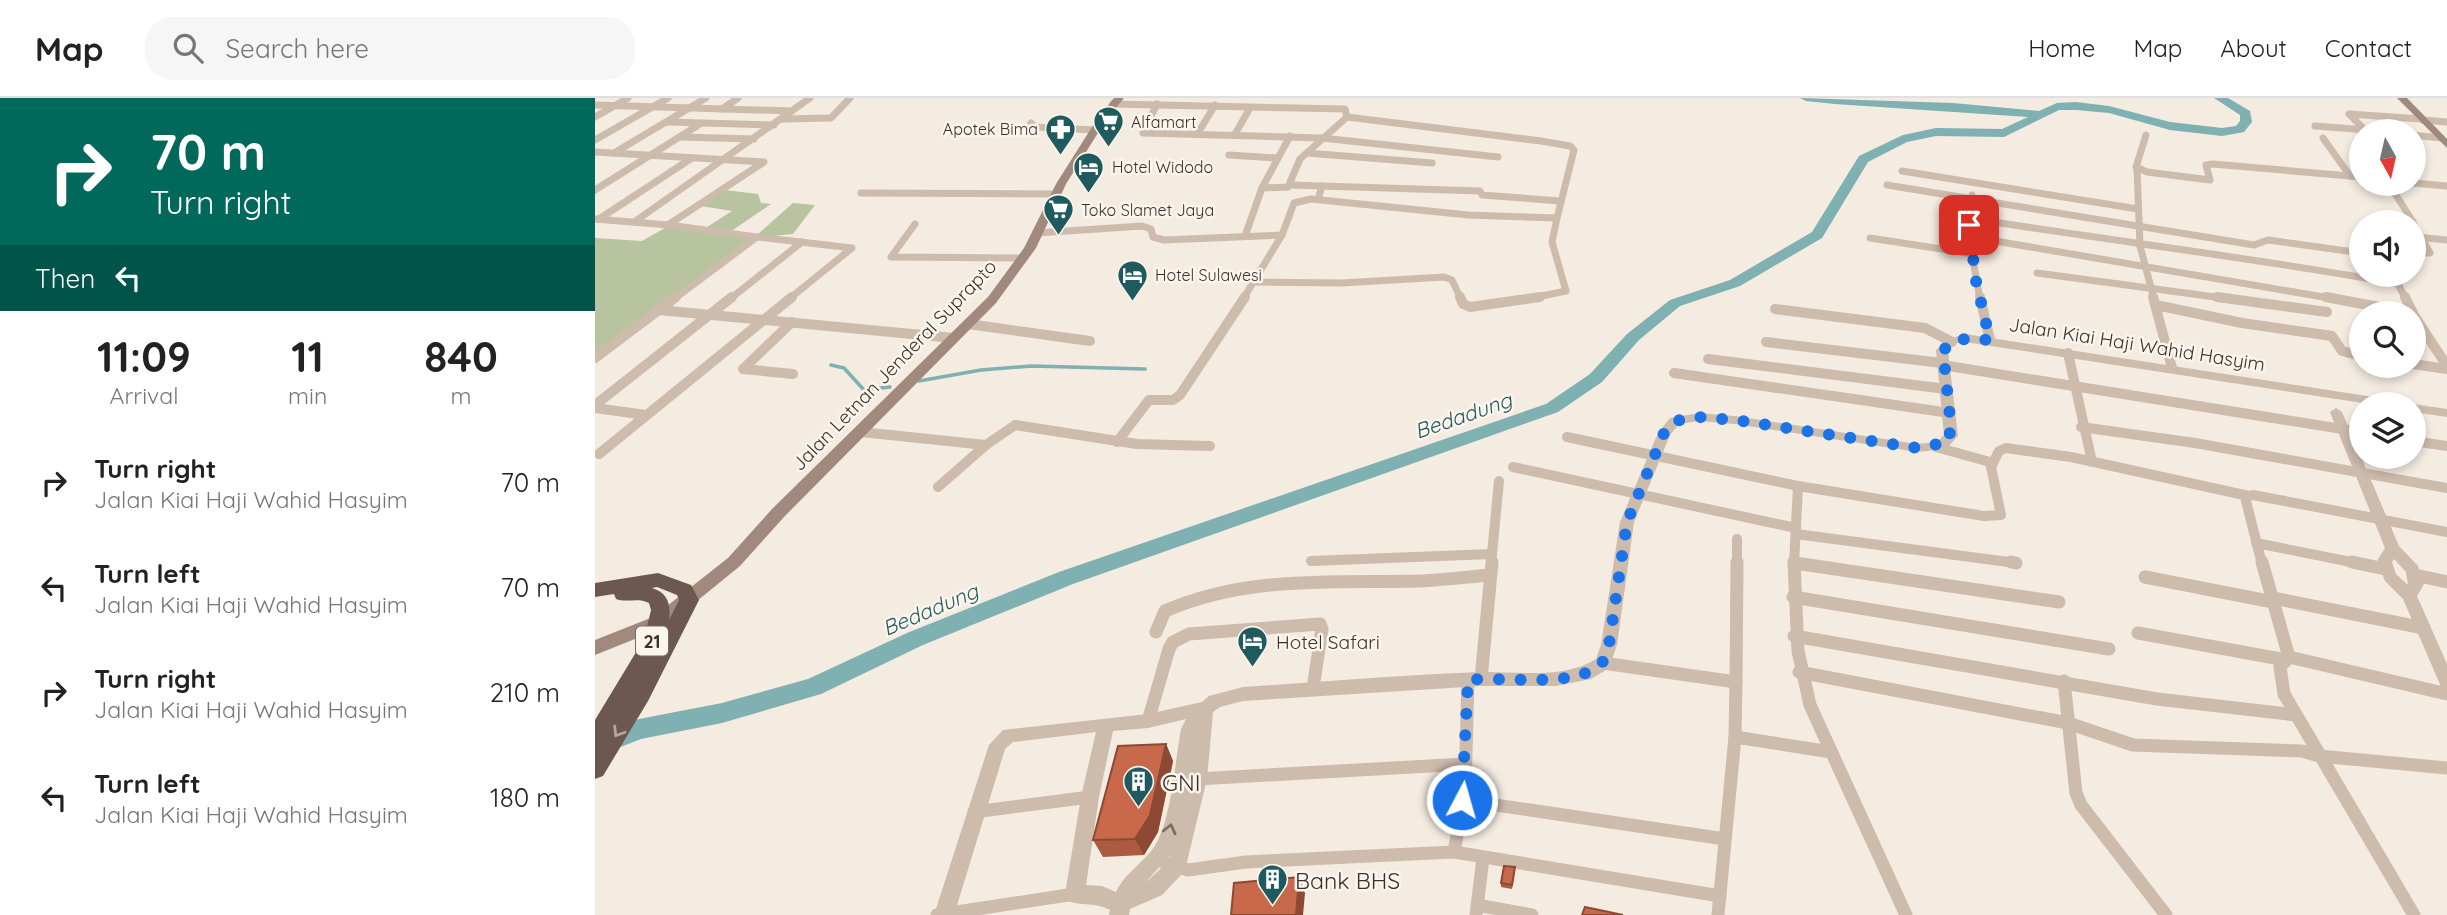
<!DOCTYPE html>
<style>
:root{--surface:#fff;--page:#f6f6f6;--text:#222;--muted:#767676;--line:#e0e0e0}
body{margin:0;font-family:Quicksand,sans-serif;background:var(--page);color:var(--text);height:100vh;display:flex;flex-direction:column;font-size:26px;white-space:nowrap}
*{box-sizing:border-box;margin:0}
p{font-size:23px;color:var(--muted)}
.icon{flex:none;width:38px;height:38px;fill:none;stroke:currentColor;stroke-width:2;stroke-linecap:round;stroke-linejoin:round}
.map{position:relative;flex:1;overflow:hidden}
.side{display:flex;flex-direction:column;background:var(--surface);width:595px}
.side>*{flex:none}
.top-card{background:#00695c;color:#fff;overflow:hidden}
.needle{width:46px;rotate:172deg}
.controls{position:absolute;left:1754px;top:21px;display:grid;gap:14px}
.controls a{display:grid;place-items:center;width:77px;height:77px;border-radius:50%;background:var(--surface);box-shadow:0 4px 10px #0003;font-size:35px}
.pin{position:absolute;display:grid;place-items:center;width:60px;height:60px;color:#fff;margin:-30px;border-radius:14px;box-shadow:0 4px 10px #0006}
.me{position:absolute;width:77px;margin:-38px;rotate:6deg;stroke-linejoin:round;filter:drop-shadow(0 0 5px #0008)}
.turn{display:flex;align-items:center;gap:24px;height:147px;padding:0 35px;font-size:32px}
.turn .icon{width:91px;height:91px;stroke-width:2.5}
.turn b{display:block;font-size:49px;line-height:60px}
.then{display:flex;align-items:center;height:66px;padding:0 35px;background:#0003;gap:14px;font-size:26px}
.eta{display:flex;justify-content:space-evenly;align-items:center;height:119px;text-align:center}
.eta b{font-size:42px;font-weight:700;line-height:49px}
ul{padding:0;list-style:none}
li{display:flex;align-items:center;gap:21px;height:105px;padding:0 35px}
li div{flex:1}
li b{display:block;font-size:26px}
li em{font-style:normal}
header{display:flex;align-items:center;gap:42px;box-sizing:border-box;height:98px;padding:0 35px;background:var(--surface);border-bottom:2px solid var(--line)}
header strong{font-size:33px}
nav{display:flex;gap:38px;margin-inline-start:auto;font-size:24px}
.search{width:490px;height:63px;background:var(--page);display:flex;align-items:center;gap:18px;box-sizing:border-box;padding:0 24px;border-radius:28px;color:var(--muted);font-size:26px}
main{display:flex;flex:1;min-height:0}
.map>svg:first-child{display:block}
.green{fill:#b8c4a0}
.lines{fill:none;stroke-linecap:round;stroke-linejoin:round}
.stream{stroke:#7fb0b2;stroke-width:3.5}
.river{fill:#7fb0b2;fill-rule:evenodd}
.minor-far2{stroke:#cdbbac;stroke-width:7}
.minor-far1{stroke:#cdbbac;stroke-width:10}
.minor{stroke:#cdbbac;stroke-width:13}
.tertiary{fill:#cdbbac;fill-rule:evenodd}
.secondary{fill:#a18a7d;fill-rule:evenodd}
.trunk{fill:#6c584f;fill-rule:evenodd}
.wall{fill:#ac5a40}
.shaded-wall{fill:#8c4a34}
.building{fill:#c8694b;stroke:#8c4a34;stroke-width:2}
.oneway{stroke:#b4a69e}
.oneway2{stroke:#7d6f65}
.route{stroke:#1a73e8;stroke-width:12;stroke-dasharray:0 21.6}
.labels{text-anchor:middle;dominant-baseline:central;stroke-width:5;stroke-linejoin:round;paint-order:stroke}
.far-poi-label{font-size:16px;fill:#3b302b;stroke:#fbf5ee;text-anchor:start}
.shield{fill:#fbf5ee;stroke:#756b66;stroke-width:2}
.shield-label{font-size:18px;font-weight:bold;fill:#3b302b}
.street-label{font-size:19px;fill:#3b302b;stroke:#fbf5ee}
.poi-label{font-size:19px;fill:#3b302b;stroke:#fbf5ee;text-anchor:start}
.water-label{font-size:21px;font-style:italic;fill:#1f5a5e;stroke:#fbf5ee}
.near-poi-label{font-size:23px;fill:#3b302b;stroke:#fbf5ee;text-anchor:start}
</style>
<header>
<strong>Map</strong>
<div class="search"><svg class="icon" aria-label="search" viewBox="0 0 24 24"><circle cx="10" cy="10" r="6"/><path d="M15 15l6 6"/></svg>Search here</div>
<nav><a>Home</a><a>Map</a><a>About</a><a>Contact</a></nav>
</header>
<main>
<section class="side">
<div class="top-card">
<div class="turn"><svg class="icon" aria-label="right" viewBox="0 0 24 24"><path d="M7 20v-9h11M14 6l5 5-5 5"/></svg><div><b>70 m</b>Turn right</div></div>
<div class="then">Then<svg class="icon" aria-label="left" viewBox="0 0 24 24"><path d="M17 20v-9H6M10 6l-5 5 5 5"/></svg></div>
</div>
<div class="eta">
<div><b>11:09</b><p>Arrival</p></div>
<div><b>11</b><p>min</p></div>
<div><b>840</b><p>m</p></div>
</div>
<ul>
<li><svg class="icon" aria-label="right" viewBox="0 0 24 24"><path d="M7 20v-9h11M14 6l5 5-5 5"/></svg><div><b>Turn right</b><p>Jalan Kiai Haji Wahid Hasyim</p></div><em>70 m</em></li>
<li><svg class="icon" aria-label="left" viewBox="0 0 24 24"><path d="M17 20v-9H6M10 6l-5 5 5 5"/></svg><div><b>Turn left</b><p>Jalan Kiai Haji Wahid Hasyim</p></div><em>70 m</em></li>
<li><svg class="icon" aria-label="right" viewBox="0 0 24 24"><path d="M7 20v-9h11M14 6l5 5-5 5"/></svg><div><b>Turn right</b><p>Jalan Kiai Haji Wahid Hasyim</p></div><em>210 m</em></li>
<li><svg class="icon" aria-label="left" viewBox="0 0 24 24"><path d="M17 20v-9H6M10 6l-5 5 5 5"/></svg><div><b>Turn left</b><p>Jalan Kiai Haji Wahid Hasyim</p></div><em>180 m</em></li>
</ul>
</section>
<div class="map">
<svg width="1852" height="817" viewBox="0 0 1852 817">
<rect width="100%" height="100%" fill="#f4ebe1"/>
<!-- green -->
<path class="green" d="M129 92 163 96 166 105 176 106 132 136 162 137 198 105 220 107 198 136 166 139 0 260V140L47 143 75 127 109 131 137 113 106 108Z"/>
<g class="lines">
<!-- stream -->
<g class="stream">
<path d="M236 267 249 270 269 292 295 289"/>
<path d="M324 283 386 272 437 268 550 271"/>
</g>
<!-- river -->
<path class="river" d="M1205 0 1358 5 1444 13 1462 5 1481 4 1514 8 1575 24 1627 30 1641 28 1645 23V17L1619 0H1633L1655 13 1657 24 1649 34 1627 38 1575 32 1514 15 1481 12H1464L1409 39 1341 38 1312 44 1273 64 1227 140 1145 188 1085 208 1044 242 1007 284 963 314 478 486 328 547 226 596 127 625 46 641 0 659V638L44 621 127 605 213 581 312 535 464 474 951 306 995 276 1032 236 1075 202 1135 182 1217 134 1264 58 1308 37 1341 30 1407 31 1433 19 1240 6 1211 3Z"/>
<!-- minor-far2 -->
<g class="minor-far2">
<path d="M562 6 548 35 727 40 903 59"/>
<path d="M0 7 197 13"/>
<path d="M127 11 143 0"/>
<path d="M0 19 33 0"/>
<path d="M186 21 236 20 255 0"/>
<path d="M1828 22 1852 24"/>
<path d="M73 24 179 27"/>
<path d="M436 25 440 29 500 32"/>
<path d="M1720 28 1785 33"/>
<path d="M1769 31 1754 16 1826 21"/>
<path d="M603 35 620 7"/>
<path d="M640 36 655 10"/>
<path d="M1551 37 1541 69 1552 74 1615 82 1611 67 1618 66 1766 79"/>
<path d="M1818 37 1846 40"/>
<path d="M86 39 159 41"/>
<path d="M1728 40 1755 78"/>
<path d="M0 42 73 0"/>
<path d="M0 54 169 64 73 127 0 121"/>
<path d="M19 55 111 0"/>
<path d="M712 55 837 65"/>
<path d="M634 57 682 60"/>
<path d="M1542 71 1545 148 1559 201"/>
<path d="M1307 73 1543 111"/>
<path d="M1818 85 1852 88"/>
<path d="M1794 86 1818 124"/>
<path d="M695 87 727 88"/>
<path d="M1292 87 1659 147 1673 142 1766 155"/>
<path d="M667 90 693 89 705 61 752 19"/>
<path d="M0 92 105 26"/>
<path d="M266 95 462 96"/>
<path d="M1377 97 1376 151 1385 201"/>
<path d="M723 101 727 88 885 93 887 97 966 103"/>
<path d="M1373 120C1517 143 1661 160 1804 186"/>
<path d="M4 121 97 60"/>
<path d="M42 122 215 0"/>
<path d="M1818 125 1835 155H1818"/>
<path d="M320 126 296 159 428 160"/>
<path d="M73 127 162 139"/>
<path d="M442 135 547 128 556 131 558 139 569 142 687 137 699 105 716 101 873 117 962 120 979 52 975 48 946 43 752 19 750 11 518 6"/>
<path d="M650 138 667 90 695 38"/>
<path d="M1377 139 1740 201"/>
<path d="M1821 139 1852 142"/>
<path d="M1275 140 1379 156"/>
<path d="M1442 175 1635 201"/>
<path d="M1798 177 1811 201"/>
<path d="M660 184 747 185 849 179 857 182 866 201"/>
<path d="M79 201 162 139 257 150 194 201"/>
<path d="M135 201 207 144"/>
<path d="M648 201 687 137"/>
<path d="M932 201 971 193 957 144 962 120"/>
</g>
<!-- minor-far1 -->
<g class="minor-far1">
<path d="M865 199 868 206 875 209 945 199"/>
<path d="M1385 199 1395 242"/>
<path d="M1558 199 1577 270"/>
<path d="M1622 199 1732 214"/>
<path d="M1731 199 1816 215"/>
<path d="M1810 199 1818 215"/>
<path d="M1561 207 1647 225 1737 238 1747 253 1766 258"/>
<path d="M1180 211 1330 230 1357 244"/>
<path d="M64 212 359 240"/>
<path d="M1818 216 1852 268"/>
<path d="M197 224 148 271 198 276"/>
<path d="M373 226 495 243"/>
<path d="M1171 244 1347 265"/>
<path d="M1473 255 1497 364"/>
<path d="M0 260 81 199"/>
<path d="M1113 261 1351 291"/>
<path d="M1818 266 1852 271"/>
<path d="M1347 267 1766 334"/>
<path d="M1079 275 1355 315"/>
<path d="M0 307 137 199"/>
<path d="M0 310 51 317"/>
<path d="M1486 329 1600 345 1852 390"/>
<path d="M266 334 391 347 420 327 542 346 615 348"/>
<path d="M972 339 1203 388 1389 418 1406 417 1395 364 1341 349"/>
<path d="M1818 343 1852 348"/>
<path d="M522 344 554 302H578L585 297 650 199"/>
<path d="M4 356 197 199"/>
<path d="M1397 367 1404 353 1411 350 1476 359 1654 398"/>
<path d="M918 369 1201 430"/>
<path d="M343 389 391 347"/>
<path d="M1201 436 1421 465"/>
<path d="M1661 445 1766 466"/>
<path d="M716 463 897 456"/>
<path d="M1200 465 1208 466"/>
<path d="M896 466 904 383"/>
<path d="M1142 466V441"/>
<path d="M1199 466 1203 388"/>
<path d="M1667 466 1650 399 1658 397 1852 434"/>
</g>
<!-- minor -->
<g class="minor">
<path d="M1199 464 1203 553 1215 607 1311 817"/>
<path d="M1416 464 1421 465"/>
<path d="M1667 464 1694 559"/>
<path d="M1757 464 1790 471"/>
<path d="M1200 465 1464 504"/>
<path d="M1820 477 1852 484"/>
<path d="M1550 479 1678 504"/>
<path d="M1198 499 1514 551"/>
<path d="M1678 500 1829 530"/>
<path d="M561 534 570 513C653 477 737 485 825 483 848 482 872 479 895 477"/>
<path d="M1543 535 1691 562"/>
<path d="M1199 538 1562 601 1701 617"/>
<path d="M1694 559 1685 569 1689 596 1819 817"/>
<path d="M1694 559 1852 596"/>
<path d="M1008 565 1141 584 1140 639 1123 817"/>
<path d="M1204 574 1473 625 1538 647 1707 653 1724 658 1852 670"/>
<path d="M886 581 897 464"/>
<path d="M1469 583 1481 695 1486 707 1571 817"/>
<path d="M1141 584 1142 464"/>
<path d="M553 623 574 551 578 544 594 536 725 526 727 531 718 590"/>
<path d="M1140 639 1236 654"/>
<path d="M601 681 870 666"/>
<path d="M867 702 1130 741"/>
<path d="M379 714 495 699"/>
<path d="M859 754 1125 798"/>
<path d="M560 761 593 772 651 764 859 754 870 693 873 582"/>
<path d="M882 807 937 817"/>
<path d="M342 817 480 796"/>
<path d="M881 817 888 760"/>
</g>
<!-- tertiary -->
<g class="tertiary">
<path d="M1370 236 1798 302 1804 306H1774L1370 244 1362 245 1353 253 1363 338 1351 351 1322 354 1140 326 1104 323 1084 326 1075 337 1039 424 1022 547 1014 570 996 581 961 588H886L648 603 625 609 618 614 612 681 591 768 589 774 567 797 535 811 534 817H514L515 812C501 804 487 808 473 803L470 796 486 699 501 634 418 644 410 651 359 817H339L394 647 408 632 553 616 607 604 614 598 648 589C727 584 806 577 885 574 924 573 967 582 1001 561L1006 547 1025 424 1063 335 1075 320 1104 315 1140 318 1322 346 1342 344 1349 337 1341 252 1354 241ZM591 621 586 631C580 663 577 716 562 744 552 763 530 774 521 794L507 788 491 787 504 699 518 633 553 630ZM575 757 574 763 550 785Z"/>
<path d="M1817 306H1818L1852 311V319L1818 314Z"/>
<path d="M1741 310 1747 314 1804 448 1823 468 1829 486 1822 498 1852 566V591L1846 589 1844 584 1808 501 1790 483 1782 463 1790 450 1735 314ZM1799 461 1811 474 1813 487 1801 476 1797 464Z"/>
</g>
<!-- secondary -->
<g class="secondary">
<path d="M519 0H529L511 22 471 86 441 150 401 205 189 419 145 468 70 529 0 557V542L58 519 133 460 177 411 393 199 429 150 461 86 502 21Z"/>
<path d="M1802 0H1812L1852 41V50Z"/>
</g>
<!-- trunk -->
<path class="trunk" d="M63 475 96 487 104 502 53 603 8 678 0 681V622L49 541 56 512 54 505C43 499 32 505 21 501L19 496 0 499V485ZM62 489 82 497 84 502 74 522C76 506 73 495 57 490Z"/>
</g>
<!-- wall -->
<g class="wall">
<path d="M571 646 578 663 563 734 549 757 508 759 498 742Z"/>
<path d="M920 773 917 791 906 789V785Z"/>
</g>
<!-- shaded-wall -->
<g class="shaded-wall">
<path d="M571 646 578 663 563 734 549 757 540 741Z"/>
<path d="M704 779 710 795 708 817H701Z"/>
</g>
<!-- building -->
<g class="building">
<path d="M571 646 555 717 540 741 498 742 523 648Z"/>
<path d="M909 768 920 769 917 787 906 785Z"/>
<path d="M704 779 701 817H636L639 785Z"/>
<path d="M990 809 1028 817H987Z"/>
</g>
<!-- one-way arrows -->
<defs><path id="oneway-chevron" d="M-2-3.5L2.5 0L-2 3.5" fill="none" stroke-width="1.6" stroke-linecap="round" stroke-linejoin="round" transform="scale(1.75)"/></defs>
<use class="oneway" href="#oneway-chevron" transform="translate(23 634) rotate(122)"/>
<use class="oneway2" href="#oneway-chevron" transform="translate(575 731) rotate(-77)"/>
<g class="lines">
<!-- route -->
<path class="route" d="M867 702 873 582C909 578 978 591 1006 566 1010 562 1012 553 1014 547L1032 424 1069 335 1080 323 1104 319 1140 322 1322 350 1353 344 1356 329 1348 252 1364 241 1395 242 1381 183 1374 127"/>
</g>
<!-- icons -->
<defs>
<symbol id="supermarket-pin" viewBox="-11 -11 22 30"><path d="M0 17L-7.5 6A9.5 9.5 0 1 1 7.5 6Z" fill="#1f5a5e" stroke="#fbf5ee"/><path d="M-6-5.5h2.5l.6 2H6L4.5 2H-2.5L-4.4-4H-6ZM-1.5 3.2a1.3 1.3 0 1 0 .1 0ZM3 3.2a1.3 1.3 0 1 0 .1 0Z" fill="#fff"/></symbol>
<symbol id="pharmacy-pin" viewBox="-11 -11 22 30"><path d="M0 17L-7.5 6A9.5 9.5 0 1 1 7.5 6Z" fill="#1f5a5e" stroke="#fbf5ee"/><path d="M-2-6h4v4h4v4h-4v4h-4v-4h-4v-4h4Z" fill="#fff"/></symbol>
<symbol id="hotel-pin" viewBox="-11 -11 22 30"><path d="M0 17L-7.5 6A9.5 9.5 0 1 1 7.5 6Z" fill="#1f5a5e" stroke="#fbf5ee"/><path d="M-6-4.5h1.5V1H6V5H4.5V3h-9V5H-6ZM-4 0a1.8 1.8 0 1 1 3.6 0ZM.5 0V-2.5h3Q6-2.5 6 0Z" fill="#fff"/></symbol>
<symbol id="building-pin" viewBox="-11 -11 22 30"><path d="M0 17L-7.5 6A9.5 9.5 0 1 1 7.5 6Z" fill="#1f5a5e" stroke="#fbf5ee"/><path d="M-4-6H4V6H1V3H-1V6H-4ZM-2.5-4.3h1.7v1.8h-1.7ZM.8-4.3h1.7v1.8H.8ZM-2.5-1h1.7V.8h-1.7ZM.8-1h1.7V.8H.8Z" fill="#fff"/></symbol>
</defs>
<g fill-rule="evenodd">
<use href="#supermarket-pin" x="496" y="6" width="35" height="47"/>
<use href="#pharmacy-pin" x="448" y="14" width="35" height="47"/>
<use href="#hotel-pin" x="476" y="52" width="35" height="47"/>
<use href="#supermarket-pin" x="446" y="94" width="35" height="47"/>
<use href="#hotel-pin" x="520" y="160" width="35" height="47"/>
<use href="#hotel-pin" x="640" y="526" width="35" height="47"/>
<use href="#building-pin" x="526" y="666" width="35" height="47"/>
<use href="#building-pin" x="660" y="764" width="35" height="47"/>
</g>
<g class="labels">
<!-- far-poi labels -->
<g class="far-poi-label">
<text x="536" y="24">Alfamart</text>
<text x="443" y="31" text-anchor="end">Apotek Bima</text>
<text x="517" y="69">Hotel Widodo</text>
<text x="486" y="112">Toko Slamet Jaya</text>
<text x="560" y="177">Hotel Sulawesi</text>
</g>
<!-- shield labels -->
<rect class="shield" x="41" y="528.5" width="32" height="29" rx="5"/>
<g class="shield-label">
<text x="57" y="543">21</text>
</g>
<!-- street labels -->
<g class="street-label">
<text transform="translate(1542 246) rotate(9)">Jalan Kiai Haji Wahid Hasyim</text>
<text transform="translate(299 267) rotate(-46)">Jalan Letnan Jenderal Suprapto</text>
</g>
<!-- poi labels -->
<g class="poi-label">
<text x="681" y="544">Hotel Safari</text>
</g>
<!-- water labels -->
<g class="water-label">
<text transform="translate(868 317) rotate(-19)">Bedadung</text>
<text transform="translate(335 511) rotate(-23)">Bedadung</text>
</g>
<!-- near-poi labels -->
<g class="near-poi-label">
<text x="567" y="684">GNI</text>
<text x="700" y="782">Bank BHS</text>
</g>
</g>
</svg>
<div class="controls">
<a><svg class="needle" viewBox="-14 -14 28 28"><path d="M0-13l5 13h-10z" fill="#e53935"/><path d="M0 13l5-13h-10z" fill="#767676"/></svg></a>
<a><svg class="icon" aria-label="sound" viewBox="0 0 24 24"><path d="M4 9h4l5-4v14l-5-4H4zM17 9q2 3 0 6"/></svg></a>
<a><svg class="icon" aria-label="search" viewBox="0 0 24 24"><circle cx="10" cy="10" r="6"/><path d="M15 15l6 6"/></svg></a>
<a><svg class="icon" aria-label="layers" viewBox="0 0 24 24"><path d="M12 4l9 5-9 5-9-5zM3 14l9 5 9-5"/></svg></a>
</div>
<div class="pin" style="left:1374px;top:127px;background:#d93025"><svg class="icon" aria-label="arrive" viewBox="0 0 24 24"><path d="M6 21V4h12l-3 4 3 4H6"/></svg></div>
<svg class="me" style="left:867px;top:702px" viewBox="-20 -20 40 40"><circle r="17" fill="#1a73e8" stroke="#fff" stroke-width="3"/><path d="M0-11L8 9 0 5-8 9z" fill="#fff"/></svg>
</div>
</main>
